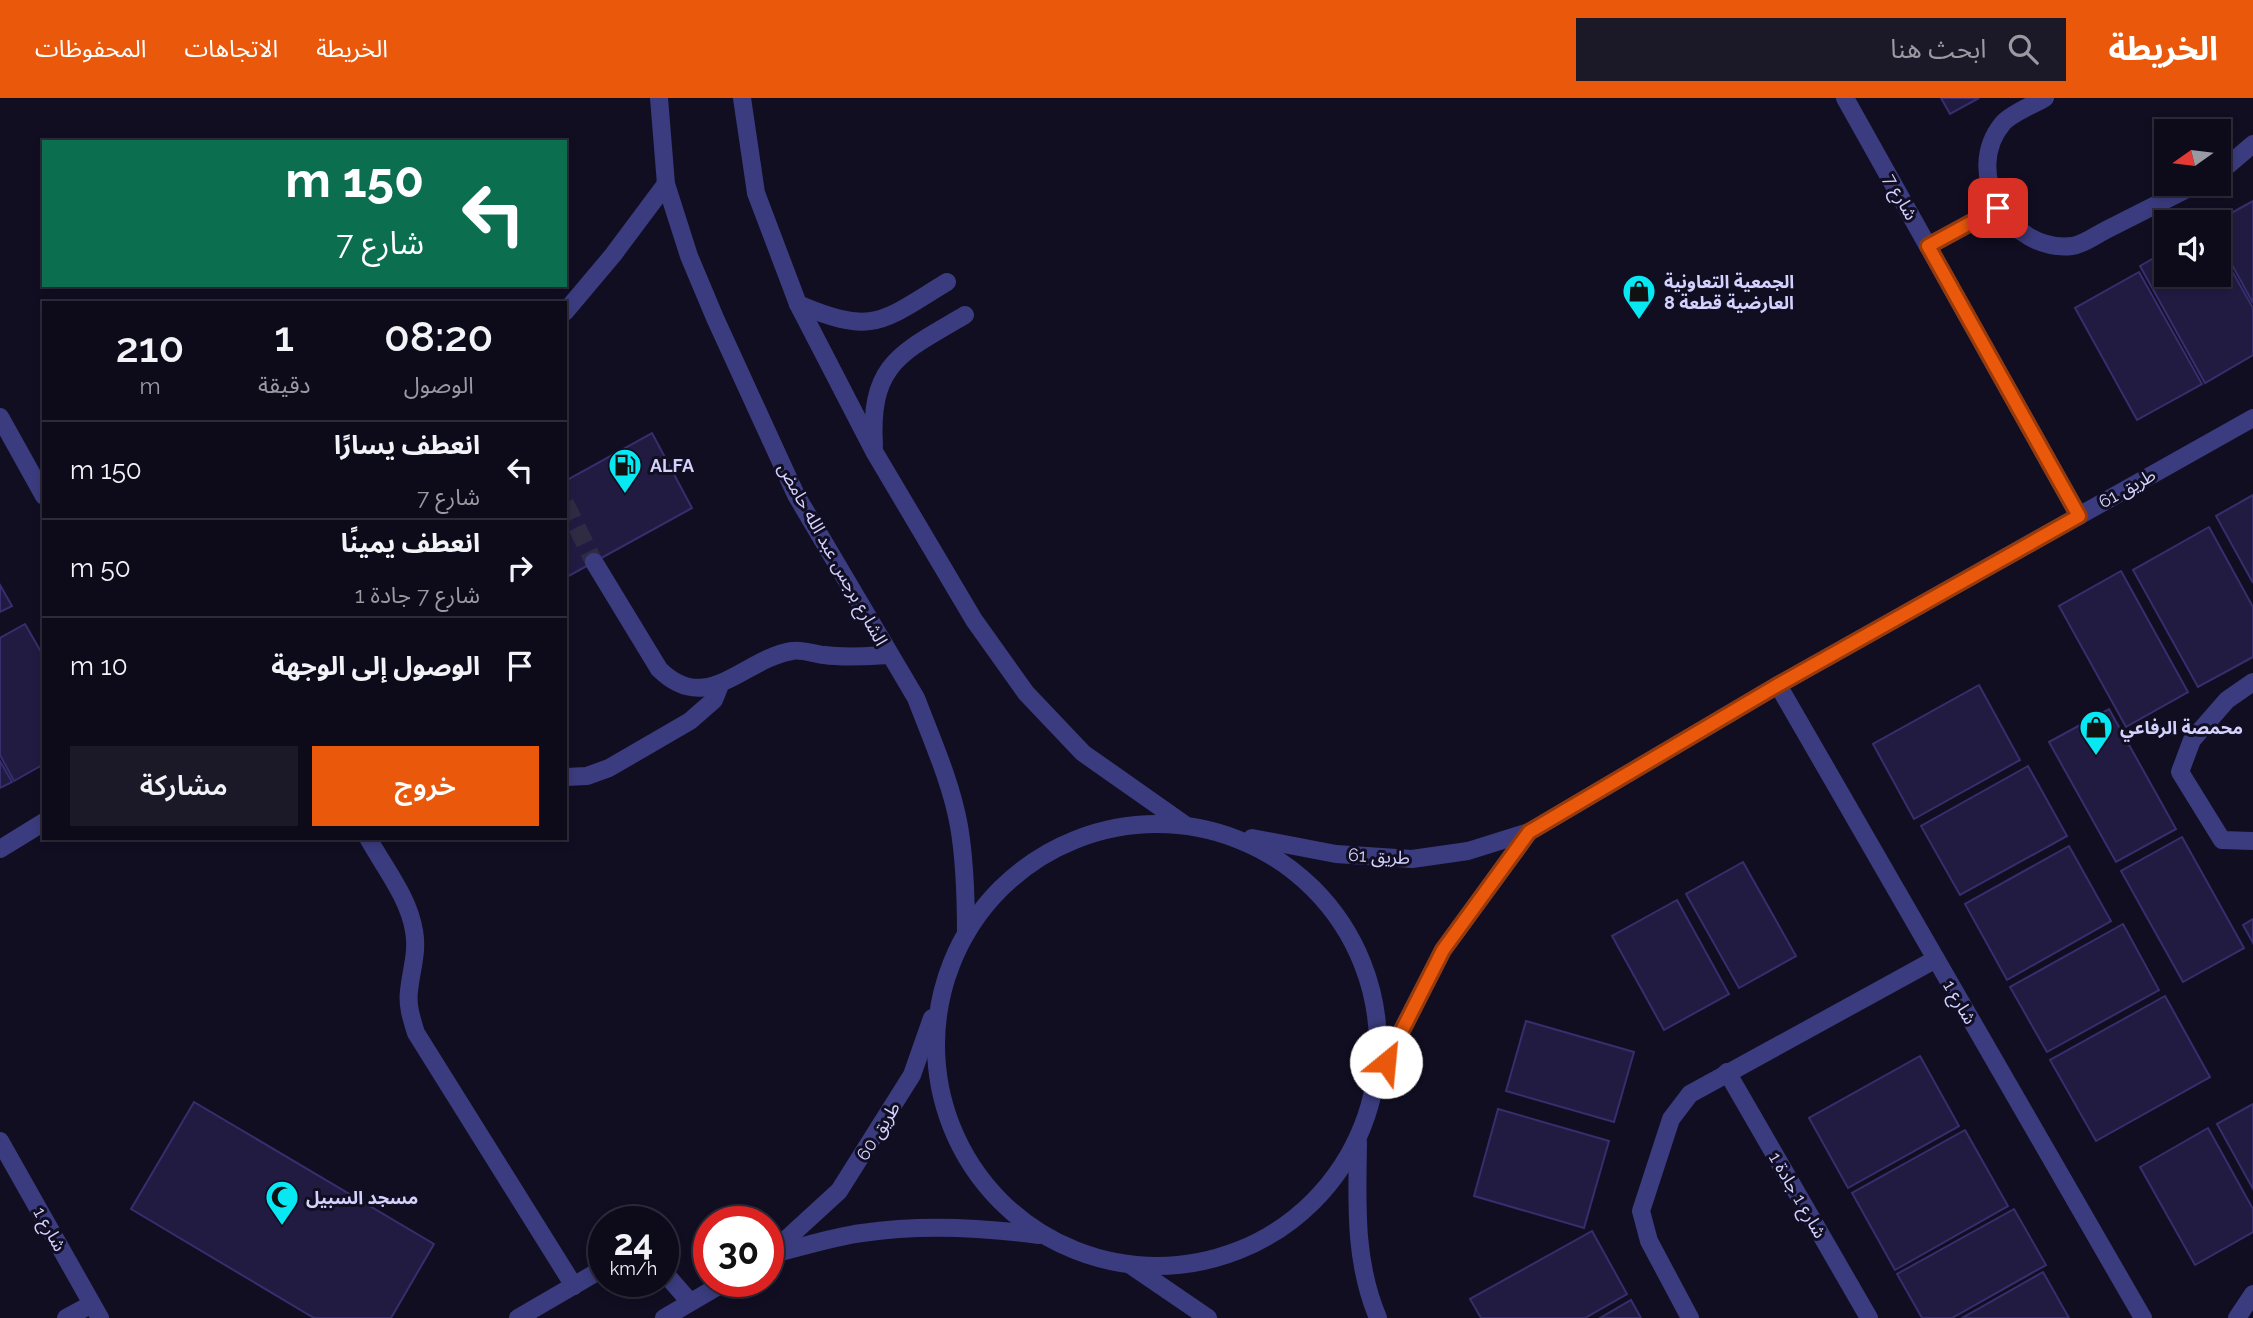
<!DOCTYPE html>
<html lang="ar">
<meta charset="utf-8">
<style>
:root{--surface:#0d0a1a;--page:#1b1827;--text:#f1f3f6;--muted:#9a9aa2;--line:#2d2b39;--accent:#ea580c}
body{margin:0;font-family:Raleway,"Noto Sans Arabic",sans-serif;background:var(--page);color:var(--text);direction:rtl;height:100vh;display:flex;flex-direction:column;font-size:26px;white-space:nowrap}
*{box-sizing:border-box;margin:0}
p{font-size:23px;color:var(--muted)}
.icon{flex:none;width:38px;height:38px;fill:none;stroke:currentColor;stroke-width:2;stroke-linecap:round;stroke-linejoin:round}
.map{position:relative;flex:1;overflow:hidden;direction:ltr}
.side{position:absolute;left:42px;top:203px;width:525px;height:539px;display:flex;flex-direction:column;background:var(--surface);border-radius:0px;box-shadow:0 4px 10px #0003,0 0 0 2px var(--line);direction:rtl}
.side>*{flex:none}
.hud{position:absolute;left:42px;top:42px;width:525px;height:147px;border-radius:0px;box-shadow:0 4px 10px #0003,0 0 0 2px var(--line);direction:rtl;background:#0b6e4f;color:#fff;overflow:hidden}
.needle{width:46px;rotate:256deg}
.buttons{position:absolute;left:2154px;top:21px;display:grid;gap:14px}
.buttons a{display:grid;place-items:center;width:77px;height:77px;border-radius:0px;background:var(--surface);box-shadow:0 4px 10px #0003,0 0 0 2px var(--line);font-size:35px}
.speed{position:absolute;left:588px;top:1108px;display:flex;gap:14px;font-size:35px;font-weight:700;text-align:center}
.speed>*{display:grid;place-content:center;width:91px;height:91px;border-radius:50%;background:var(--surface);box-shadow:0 4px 10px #0003,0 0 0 2px var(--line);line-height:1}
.speed small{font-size:18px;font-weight:400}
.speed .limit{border:10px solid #d22;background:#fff;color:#111}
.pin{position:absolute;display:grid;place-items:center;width:60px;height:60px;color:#fff;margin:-30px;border-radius:14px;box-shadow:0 4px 10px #0006}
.me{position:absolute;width:77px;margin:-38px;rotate:28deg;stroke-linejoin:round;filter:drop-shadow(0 0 5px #0008)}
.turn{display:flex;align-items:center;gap:24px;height:147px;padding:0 28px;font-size:32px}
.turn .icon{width:91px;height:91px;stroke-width:2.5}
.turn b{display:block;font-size:49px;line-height:60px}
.eta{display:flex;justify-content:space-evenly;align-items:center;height:119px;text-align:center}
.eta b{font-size:42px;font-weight:600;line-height:49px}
.cta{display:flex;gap:14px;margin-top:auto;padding:14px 28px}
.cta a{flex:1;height:80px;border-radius:0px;background:var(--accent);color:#fff;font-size:28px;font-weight:600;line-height:80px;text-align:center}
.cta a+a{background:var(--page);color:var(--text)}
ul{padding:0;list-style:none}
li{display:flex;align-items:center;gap:21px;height:98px;padding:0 28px;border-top:2px solid var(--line)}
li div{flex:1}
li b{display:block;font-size:26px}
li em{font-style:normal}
header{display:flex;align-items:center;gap:42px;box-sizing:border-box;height:98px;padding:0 35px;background:var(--accent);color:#fff}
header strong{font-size:33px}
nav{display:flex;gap:38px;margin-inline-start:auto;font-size:24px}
.search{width:490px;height:63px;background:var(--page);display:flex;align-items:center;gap:18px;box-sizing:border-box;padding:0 24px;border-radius:0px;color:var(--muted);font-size:26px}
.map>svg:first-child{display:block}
.building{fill:#211b42;stroke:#372e6d;stroke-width:2}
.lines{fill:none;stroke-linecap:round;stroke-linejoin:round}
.minor-tunnel{stroke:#2e2b43;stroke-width:18;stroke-dasharray:18 9;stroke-linecap:butt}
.minor{stroke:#3b3c7f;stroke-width:18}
.route-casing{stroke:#983908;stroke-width:18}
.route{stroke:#ea580c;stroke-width:12}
.labels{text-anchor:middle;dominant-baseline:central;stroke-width:6;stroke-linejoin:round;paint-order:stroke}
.street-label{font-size:18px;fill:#d3d1fe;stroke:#110e22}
.poi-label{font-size:18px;font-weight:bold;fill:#d3d1fe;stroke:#110e22;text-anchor:start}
</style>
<header>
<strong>الخريطة</strong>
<div class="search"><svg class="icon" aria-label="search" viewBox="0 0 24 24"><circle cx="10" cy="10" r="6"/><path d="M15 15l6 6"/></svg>ابحث هنا</div>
<nav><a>الخريطة</a><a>الاتجاهات</a><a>المحفوظات</a></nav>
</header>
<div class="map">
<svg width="2253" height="1220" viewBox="0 0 2253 1220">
<rect width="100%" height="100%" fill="#110e22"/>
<!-- building -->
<g class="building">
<path d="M1941 0H1979L1950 16Z"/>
<path d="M2253 103V205L2219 143V124H2215Z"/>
<path d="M2219 150 2253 210V257L2205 285 2140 168 2166 153V177H2219Z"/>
<path d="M2139 174 2202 286 2137 322 2075 210Z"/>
<path d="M652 335 692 410 565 480V383Z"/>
<path d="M2253 397V485L2216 418Z"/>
<path d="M2209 429 2253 509V559L2198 589 2133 472Z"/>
<path d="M2121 473 2188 594 2126 629 2059 508Z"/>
<path d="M0 487 12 508 0 514Z"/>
<path d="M25 526 44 559V666L14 683 0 657V540Z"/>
<path d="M1979 587 2020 662 1914 721 1873 646Z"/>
<path d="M2109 611 2176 731 2116 764 2049 644Z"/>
<path d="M0 663 12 684 0 690Z"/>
<path d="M2028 668 2067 738 1960 797 1921 728Z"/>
<path d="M2182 739 2244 850 2183 884 2121 773Z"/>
<path d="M2069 748 2111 823 2007 882 1965 806Z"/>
<path d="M1743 764 1796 858 1739 890 1686 796Z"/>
<path d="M1677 802 1729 896 1664 932 1612 838Z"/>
<path d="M2253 821V845L2243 827Z"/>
<path d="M2123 826 2159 892 2047 954 2010 889Z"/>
<path d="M2165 898 2210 979 2096 1043 2050 962Z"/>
<path d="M1526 923 1634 954 1614 1024 1506 993Z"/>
<path d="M1920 958 1959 1028 1848 1090 1809 1020Z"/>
<path d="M194 1004 434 1146 391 1220H314L131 1111Z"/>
<path d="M2253 1006V1091L2217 1026Z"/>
<path d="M1498 1011 1609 1043 1584 1130 1474 1098Z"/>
<path d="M2208 1030 2253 1111V1134L2195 1167 2140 1069Z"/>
<path d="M1965 1032 2008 1108 1895 1172 1852 1095Z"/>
<path d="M2014 1111 2046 1167 1952 1220H1922L1897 1176Z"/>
<path d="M1592 1133 1627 1196 1585 1220H1481L1470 1201Z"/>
<path d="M2043 1174 2069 1220H1962Z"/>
<path d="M1631 1202 1641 1220H1600Z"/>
</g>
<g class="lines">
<!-- minor-tunnel -->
<path class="minor-tunnel" d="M565 405 594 464"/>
<!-- minor -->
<g class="minor">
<path d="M659 0 666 86 689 158 715 220 796 397 916 600C932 642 951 684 959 728 965 763 966 800 966 836"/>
<path d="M742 0 756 95 798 206 875 355 974 522 1026 595 1083 655 1184 726"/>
<path d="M1845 0 2079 418"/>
<path d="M2045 0C2033 7 2012 15 2003 25 1961 75 2010 155 2072 148 2083 147 2096 137 2106 132 2136 117 2167 101 2197 86"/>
<path d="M2219 75 2253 46"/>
<path d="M1928 148 1998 110"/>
<path d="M798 206C874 238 881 224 947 184"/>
<path d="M565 214 613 157 666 86"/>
<path d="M0 319 44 398"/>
<path d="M874 348C869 265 901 255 965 217"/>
<path d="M594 464 659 571C707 619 743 561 792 553 802 551 814 556 824 557 846 560 868 558 890 557"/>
<path d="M2253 584 2227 602 2192 642 2180 674 2222 742 2253 743"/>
<path d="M1778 587 2143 1220"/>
<path d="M565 679 587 678 609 670 690 623 714 602 720 587"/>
<circle cx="1157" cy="947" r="221"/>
<path d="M368 740C384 769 409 800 414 833 418 854 411 872 409 893 407 908 412 922 416 935L574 1188"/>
<path d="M1252 740 1336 756 1412 761 1468 753 1529 734 1778 587 2253 320"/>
<path d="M0 751 44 724"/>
<path d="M1727 974 1869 1220"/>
<path d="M1379 977 1443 852 1529 734"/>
<path d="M0 1043 100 1220"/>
<path d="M1358 1045C1357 1106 1354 1163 1378 1220"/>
<path d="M773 1156C802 1149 832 1139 862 1135 921 1126 980 1129 1039 1137"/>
<path d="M768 1158 839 1093 912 977 932 920"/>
<path d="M1132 1168 1208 1220"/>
<path d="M663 1173 690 1204"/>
<path d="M66 1220 92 1206"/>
<path d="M518 1220 604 1170"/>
<path d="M664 1220 727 1183"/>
<path d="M1690 1220 1649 1143 1641 1113 1671 1021 1690 996 1936 861"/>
<path d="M2237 1220 2253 1196"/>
</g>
</g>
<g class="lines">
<defs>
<path id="route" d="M1386 964 1443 852 1529 734 1778 587 2079 418 1928 148 1998 110"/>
</defs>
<!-- route casing -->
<use href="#route" class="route-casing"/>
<!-- route -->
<use href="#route" class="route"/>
</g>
<!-- icons -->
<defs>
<symbol id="shop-pin" viewBox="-11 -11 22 30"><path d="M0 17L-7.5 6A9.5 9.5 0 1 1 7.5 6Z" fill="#08e8f3" stroke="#110e22"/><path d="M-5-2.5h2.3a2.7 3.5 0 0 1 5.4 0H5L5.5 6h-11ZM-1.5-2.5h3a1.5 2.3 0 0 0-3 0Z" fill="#111"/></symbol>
<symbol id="fuel-pin" viewBox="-11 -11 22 30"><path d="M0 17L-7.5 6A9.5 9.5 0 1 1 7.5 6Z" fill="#08e8f3" stroke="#110e22"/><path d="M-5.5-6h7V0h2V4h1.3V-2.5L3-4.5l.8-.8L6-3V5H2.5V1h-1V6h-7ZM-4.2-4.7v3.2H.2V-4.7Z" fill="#111"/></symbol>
<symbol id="mosque-pin" viewBox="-11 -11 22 30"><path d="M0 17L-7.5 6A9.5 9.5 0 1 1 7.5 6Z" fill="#08e8f3" stroke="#110e22"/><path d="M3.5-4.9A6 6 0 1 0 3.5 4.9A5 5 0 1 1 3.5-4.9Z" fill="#111"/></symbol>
</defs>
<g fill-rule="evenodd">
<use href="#shop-pin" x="1620" y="174" width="38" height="52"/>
<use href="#fuel-pin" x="606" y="348" width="38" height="52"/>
<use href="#shop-pin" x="2077" y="610" width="38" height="52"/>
<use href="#mosque-pin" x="263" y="1080" width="38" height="52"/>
</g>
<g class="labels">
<!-- street labels -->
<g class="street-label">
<text transform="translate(1901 99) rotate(61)">شارع 7</text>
<text transform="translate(2127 390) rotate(-29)">طريق 61</text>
<text transform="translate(833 456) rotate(61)">الشارع برجس عبد الله حامض</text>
<text transform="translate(1379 758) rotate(3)">طريق 61</text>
<text transform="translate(1960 904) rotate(60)">شارع 1</text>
<text transform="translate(878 1033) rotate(-58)">طريق 60</text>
<text transform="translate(1798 1097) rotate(60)">شارع 1 جادة 1</text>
<text transform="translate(50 1131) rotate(61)">شارع 1</text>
</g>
<!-- poi labels -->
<g class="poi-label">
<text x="1664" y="183">الجمعية التعاونية<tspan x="1664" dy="21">العارضية قطعة 8</tspan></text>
<text x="650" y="367">ALFA</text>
<text x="2120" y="629">محمصة الرفاعي</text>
<text x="306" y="1099">مسجد السبيل</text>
</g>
</g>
</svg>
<div class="buttons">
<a><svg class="needle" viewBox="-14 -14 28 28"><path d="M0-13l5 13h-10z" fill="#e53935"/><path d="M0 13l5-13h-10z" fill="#9a9aa2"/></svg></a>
<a><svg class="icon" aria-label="sound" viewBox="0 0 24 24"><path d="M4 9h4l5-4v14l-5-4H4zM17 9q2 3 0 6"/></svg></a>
</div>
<div class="speed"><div>24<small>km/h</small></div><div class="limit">30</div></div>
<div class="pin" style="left:1998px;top:110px;background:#d93025"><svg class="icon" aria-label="arrive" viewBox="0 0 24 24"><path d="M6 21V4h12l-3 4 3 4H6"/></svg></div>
<svg class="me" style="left:1386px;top:964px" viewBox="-20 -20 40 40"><circle r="19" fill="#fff"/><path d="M0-13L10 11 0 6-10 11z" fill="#ea580c"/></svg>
<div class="hud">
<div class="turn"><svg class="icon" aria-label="left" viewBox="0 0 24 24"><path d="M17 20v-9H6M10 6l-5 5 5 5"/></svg><div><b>150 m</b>شارع 7</div></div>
</div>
<section class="side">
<div class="eta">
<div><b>08:20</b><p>الوصول</p></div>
<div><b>1</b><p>دقيقة</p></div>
<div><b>210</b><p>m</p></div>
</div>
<ul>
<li><svg class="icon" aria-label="left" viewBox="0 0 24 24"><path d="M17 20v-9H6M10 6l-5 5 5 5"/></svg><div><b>انعطف يسارًا</b><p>شارع 7</p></div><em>150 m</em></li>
<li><svg class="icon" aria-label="right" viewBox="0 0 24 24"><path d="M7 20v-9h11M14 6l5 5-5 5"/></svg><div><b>انعطف يمينًا</b><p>شارع 7 جادة 1</p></div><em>50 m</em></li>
<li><svg class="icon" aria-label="arrive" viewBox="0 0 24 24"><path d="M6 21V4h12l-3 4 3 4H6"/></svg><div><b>الوصول إلى الوجهة</b></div><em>10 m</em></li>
</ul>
<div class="cta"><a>خروج</a><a>مشاركة</a></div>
</section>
</div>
